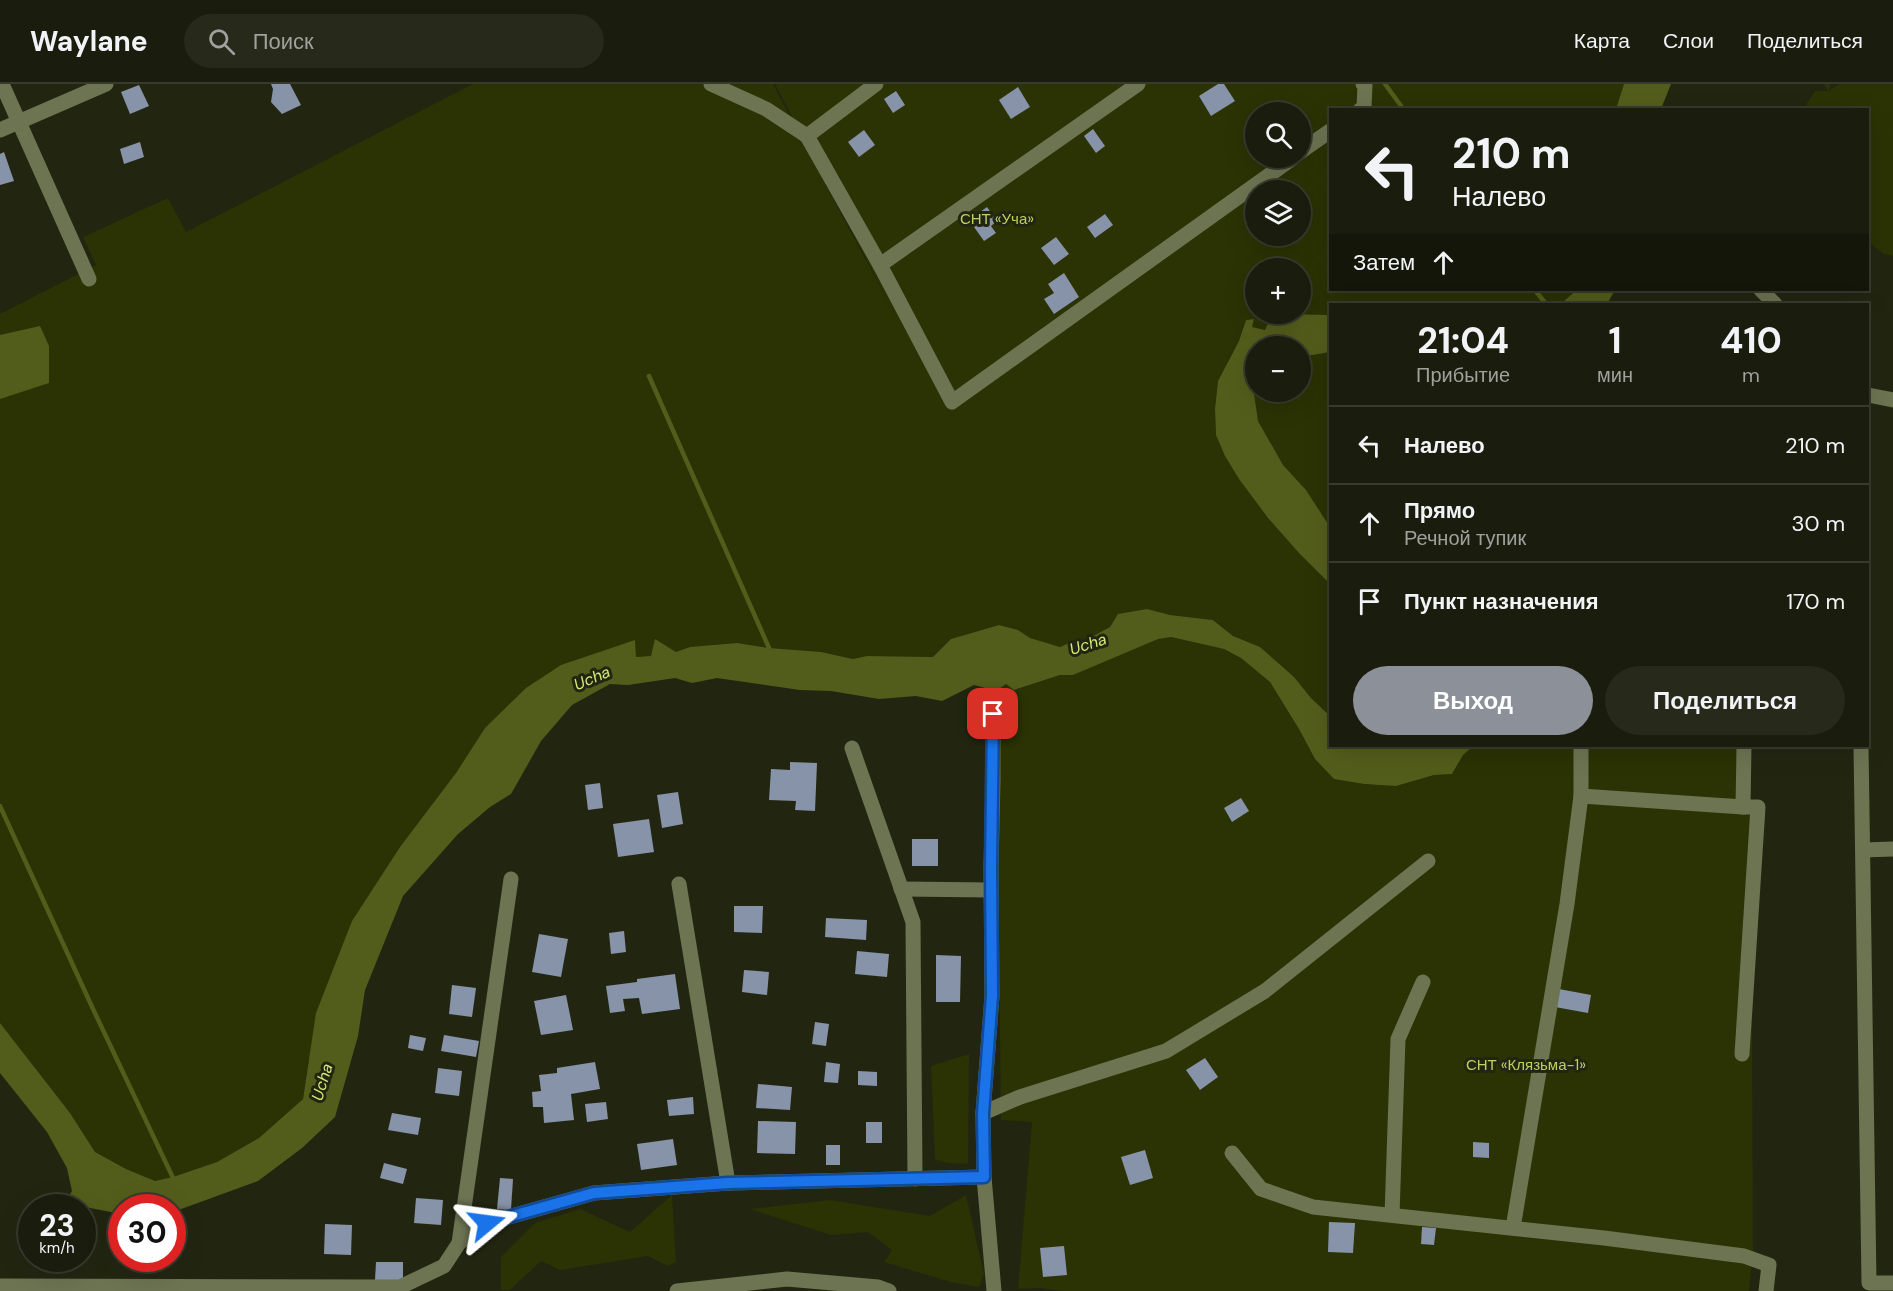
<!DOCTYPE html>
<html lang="ru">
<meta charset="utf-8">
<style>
:root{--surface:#1a1c0d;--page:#27291b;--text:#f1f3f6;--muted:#9fa19d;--line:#383a2e;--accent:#8c9099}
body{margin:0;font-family:"DM Sans",sans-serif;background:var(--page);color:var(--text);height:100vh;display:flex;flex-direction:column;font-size:22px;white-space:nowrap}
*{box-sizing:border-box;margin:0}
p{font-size:20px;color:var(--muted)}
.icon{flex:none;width:33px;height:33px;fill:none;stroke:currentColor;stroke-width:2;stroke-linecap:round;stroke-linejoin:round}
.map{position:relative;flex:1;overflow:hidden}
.drawer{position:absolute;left:1329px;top:219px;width:540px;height:444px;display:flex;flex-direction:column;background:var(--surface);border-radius:0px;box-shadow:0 6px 24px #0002,0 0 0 2px var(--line)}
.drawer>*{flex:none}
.guide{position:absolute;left:1329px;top:24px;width:540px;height:183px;border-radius:0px;box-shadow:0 6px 24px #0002,0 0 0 2px var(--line);background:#1a1c0d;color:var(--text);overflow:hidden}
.fabs{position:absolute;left:1245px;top:18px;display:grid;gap:12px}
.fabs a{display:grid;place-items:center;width:66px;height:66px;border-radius:50%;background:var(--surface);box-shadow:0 6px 24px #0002,0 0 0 2px var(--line);font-size:30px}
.speed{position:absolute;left:18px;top:1110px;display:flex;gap:12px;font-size:30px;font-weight:700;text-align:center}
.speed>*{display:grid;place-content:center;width:78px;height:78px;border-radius:50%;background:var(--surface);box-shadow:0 6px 24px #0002,0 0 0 2px var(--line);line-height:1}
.speed small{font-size:15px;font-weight:400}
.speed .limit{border:9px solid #d22;background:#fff;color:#111}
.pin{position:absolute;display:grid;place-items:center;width:51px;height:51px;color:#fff;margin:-26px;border-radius:12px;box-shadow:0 3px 9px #0006}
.me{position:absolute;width:66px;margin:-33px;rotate:74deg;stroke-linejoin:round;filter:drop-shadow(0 0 4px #0008)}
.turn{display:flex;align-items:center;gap:21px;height:126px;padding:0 24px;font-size:27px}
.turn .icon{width:78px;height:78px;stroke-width:2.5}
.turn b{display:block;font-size:42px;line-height:51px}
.then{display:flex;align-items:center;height:57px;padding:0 24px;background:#0003;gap:12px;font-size:22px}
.eta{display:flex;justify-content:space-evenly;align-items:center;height:102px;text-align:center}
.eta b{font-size:36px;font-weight:700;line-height:42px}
.primary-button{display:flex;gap:12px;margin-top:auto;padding:12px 24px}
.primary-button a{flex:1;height:69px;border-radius:36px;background:var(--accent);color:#fff;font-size:24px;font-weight:700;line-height:69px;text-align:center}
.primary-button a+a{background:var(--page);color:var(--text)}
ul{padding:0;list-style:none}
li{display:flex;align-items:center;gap:18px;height:78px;padding:0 24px;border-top:2px solid var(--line)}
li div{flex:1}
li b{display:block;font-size:22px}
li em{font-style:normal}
header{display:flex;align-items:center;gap:36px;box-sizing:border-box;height:84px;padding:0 30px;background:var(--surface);border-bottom:2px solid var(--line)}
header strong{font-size:28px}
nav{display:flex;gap:33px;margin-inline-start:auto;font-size:21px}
.search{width:420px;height:54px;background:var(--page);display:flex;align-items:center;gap:15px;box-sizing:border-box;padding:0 21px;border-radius:33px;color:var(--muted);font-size:22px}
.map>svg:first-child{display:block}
.green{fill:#2b3204;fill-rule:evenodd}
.water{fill:#535d1b}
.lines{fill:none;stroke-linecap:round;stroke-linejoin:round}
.stream{stroke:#535d1b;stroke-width:4.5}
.building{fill:#8793a9}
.minor{stroke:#6d7452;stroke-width:15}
.route-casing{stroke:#114b97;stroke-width:15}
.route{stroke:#1a73e8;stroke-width:10}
.labels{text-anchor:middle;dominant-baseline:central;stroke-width:6;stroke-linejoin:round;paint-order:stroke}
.park-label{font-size:15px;fill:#bdd15e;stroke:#222611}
.water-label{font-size:16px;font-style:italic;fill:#d6eb78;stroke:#222611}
</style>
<header>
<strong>Waylane</strong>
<div class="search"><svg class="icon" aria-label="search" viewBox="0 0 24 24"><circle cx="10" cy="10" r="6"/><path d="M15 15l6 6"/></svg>Поиск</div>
<nav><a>Карта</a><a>Слои</a><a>Поделиться</a></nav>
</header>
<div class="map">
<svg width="1893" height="1207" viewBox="0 0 1893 1207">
<rect width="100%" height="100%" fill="#222611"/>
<!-- green -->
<g class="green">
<path d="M473 0H773L824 98 899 238 775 0H1624L1616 25 1330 26V206H1580L1573 208 1561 220H1330V231L1294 230H1300V184H1256V230H1288L1270 235 1266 246 1251 243 1254 235 1246 236 1239 257 1218 297 1215 325 1216 351 1225 372 1239 395 1268 434 1299 469 1330 500V632L1311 614 1294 593 1260 563 1233 552 1214 536 1170 531 1147 525 1119 530 1110 543 1082 558 1069 559 1060 563 1030 554 1018 546 999 541 951 555 933 573 867 572 853 575 821 568 769 564 737 559 690 563 676 568 656 556 651 572 636 573 635 557 485 644 456 689 400 763 352 837 308 979 303 1015 259 1054 217 1078 173 1093 155 1097 126 1085 95 1068 70 1029 0 939V230L96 181 83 153 168 114 186 148ZM1256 28H1300V74H1256ZM1256 106H1300V152H1256Z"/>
<path d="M1824 0H1830L1829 7 1840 0H1893V172L1884 170 1868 158V26L1803 25 1815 7H1828Z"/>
<path d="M1330 268V443L1306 406 1283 381 1258 337 1254 308 1255 306 1256 308H1300L1301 273Z"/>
<path d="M1171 553 1224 565 1241 574 1270 598 1299 645 1315 675 1334 695 1364 700 1396 702 1434 691 1452 690 1463 671 1473 662H1749L1751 735 1753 1166 1749 1207H1065L1040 1204 1018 1205 1032 1038 1001 1036 998 788 1000 647 996 607 1006 600 1014 606 1060 591H1073L1158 554Z"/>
<path d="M969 970 968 1080 947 1079 935 1075 931 982Z"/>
<path d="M672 1111 676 1178 668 1182 648 1172 560 1186 541 1177 510 1206H501V1173L535 1139 580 1125 630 1148Z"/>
<path d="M966 1111 984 1190 979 1203 951 1198 884 1178 892 1166 868 1148 831 1151 750 1125 830 1116 930 1132Z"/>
</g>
<!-- water -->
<g class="water">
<path d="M1624 0H1671L1661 25H1616Z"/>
<path d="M1580 206H1615L1607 220H1561L1574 208Z"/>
<path d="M1288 230 1330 231V268L1301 273 1300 262H1256V305L1254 309 1258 337 1283 381 1306 406 1330 443V500L1299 469 1268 434 1239 395 1225 372 1216 351 1215 325 1218 297 1239 257 1246 236 1254 235 1252 243 1265 246 1270 235Z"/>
<path d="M40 242 49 262V299L0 315V251Z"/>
<path d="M1147 525 1170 531 1213 536 1233 552 1260 563 1294 593 1311 614 1330 632V662H1395L1417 665 1422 662H1473L1463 671 1452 690 1434 691 1396 702 1364 700 1334 695 1315 675 1299 645 1270 598 1241 574 1224 565 1171 553 1158 555 1073 591H1060L1014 606 1006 600 996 607 974 601 942 617 916 612 879 615 831 607 800 606 717 594 692 599 675 594 628 601 610 600 572 621 541 657 511 710 490 723 458 750 403 812 365 906 358 952 335 1033 302 1064 258 1097 173 1128 172 1124H122L121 1130 85 1123H41L47 1120 68 1114 72 1107 67 1084 47 1048 0 989V939L70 1029 95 1068 126 1085 155 1097 173 1093 217 1078 259 1054 303 1015 316 929 352 837 400 763 456 689 485 644 526 604 561 581 635 556 636 573 651 572 655 555 676 568 690 563 737 559 769 564 821 568 853 575 867 572 933 573 951 555 999 541 1018 546 1030 554 1060 563 1069 559 1082 558 1110 543 1118 530Z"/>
</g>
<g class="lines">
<!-- stream -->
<g class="stream">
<path d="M1385 0 1404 26"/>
<path d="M1535 206 1546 220"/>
<path d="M649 292 769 564"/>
<path d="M0 722 93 925 175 1098"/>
</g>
</g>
<!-- building -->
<g class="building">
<path d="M271 0H290L301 21 282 30 271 18 273 5Z"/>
<path d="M1218 0H1224L1235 17 1211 32 1199 12Z"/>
<path d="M139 1 149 22 130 30 121 8Z"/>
<path d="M1018 3 1030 23 1011 35 999 16Z"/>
<path d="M896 7 905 21 893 29 884 15Z"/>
<path d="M1093 45 1105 62 1096 69 1084 52Z"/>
<path d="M864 46 875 61 859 73 848 58Z"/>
<path d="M140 58 144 73 124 80 120 65Z"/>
<path d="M4 68 14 97 0 101V70Z"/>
<path d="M987 123 997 137 991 142 996 149 984 157 969 136Z"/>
<path d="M1105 130 1113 141 1095 154 1087 143Z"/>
<path d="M1056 153 1069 170 1054 181 1041 164Z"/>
<path d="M1064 189 1079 213 1054 230 1044 215 1054 209 1048 200Z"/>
<path d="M790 678 817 679 815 727 795 726 796 717 769 716 771 685 790 686Z"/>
<path d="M600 699 603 724 588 726 585 701Z"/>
<path d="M678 708 683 740 662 744 657 711Z"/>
<path d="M1241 714 1249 727 1232 738 1224 724Z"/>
<path d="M649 735 654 768 618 773 613 740Z"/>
<rect x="912" y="755" width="26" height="27"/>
<path d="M734 822H763L762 849 734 848Z"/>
<path d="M826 834 867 836 866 856 825 853Z"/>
<path d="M624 847 626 868 611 870 609 849Z"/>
<path d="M539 850 568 855 561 893 532 888Z"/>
<path d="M857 867 889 870 887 893 855 890Z"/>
<path d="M936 871 961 872 960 918H936Z"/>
<path d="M744 886 769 888 767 911 742 908Z"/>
<path d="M675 890 680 925 642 930 639 914 623 915 625 927 610 929 606 902 637 898V895Z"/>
<path d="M452 901 476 904 472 933 449 930Z"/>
<path d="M1559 905 1591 911 1588 929 1555 923Z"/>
<path d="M566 911 573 946 541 951 534 917Z"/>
<path d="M815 938 829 940 826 962 812 960Z"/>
<path d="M410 951 426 954 423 967 408 964Z"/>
<path d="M444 951 479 957 476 973 441 967Z"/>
<path d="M1205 974 1218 993 1200 1006 1186 986Z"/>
<path d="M595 978 600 1005 571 1010 574 1036 544 1039 543 1023H533L532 1008 541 1007 539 991 557 989V984Z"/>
<path d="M826 978 840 980 838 999 824 998Z"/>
<path d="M438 984 462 987 459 1012 435 1009Z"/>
<path d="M858 987 877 988V1002L858 1001Z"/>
<path d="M758 1000 792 1003 790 1026 756 1024Z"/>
<path d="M693 1013 694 1030 669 1032 667 1016Z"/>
<path d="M606 1018 608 1035 587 1038 585 1020Z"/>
<path d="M392 1029 421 1034 418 1051 388 1046Z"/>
<path d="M758 1037 796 1038 795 1070 757 1069Z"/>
<rect x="866" y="1038" width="16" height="21"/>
<path d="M673 1055 677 1081 641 1086 637 1060Z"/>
<path d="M1473 1058 1489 1059V1074L1473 1073Z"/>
<rect x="826" y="1061" width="14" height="20"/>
<path d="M1145 1066 1153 1094 1130 1101 1121 1073Z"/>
<path d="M384 1079 407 1085 403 1100 380 1094Z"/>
<path d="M500 1094 513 1095 511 1126 497 1125Z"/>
<path d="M416 1114 443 1116 441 1141 414 1139Z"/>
<path d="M1329 1138 1355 1139 1353 1169 1328 1168Z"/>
<path d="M325 1140 352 1141 351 1171 324 1170Z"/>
<path d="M1422 1143 1436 1144 1434 1161 1421 1160Z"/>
<path d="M1064 1162 1067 1191 1043 1193 1040 1164Z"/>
<path d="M376 1178H403V1197L375 1196Z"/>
</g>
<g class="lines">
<!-- minor -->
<g class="minor">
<path d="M2 0 89 195"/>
<path d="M711 0 766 25 807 52 876 0"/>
<path d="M1360 26 1364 23 1365 2 1363 0"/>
<path d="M0 46 106 0"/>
<path d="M807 52 880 181 952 318 1293 74"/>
<path d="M1300 68 1330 47"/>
<path d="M880 181 1138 0"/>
<path d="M1761 206 1775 220"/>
<path d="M1868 311 1893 316"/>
<path d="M993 630V696L991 784 992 912 983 1029 984 1093 994 1207"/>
<path d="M1861 662 1869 1199H1893"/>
<path d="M852 664 913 838 915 1095"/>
<path d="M1581 712 1743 723 1744 662"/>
<path d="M1863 766 1893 765"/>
<path d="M679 800 728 1099"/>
<path d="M901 805 991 806"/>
<path d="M1742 970 1758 723H1743"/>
<path d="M983 1029 1020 1013 1166 967 1265 907 1428 777"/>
<path d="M1232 1069 1261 1105 1313 1123 1604 1154 1744 1172 1769 1181 1766 1207"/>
<path d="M1392 1131 1398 955 1423 898"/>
<path d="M1513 1144 1567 820 1581 712V662"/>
<path d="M459 1159 511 795"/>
<path d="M0 1202 400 1203 444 1182 459 1159 487 1139 594 1109 728 1099 984 1093"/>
<path d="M677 1207 787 1195 878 1203 889 1207"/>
</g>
</g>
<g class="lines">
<defs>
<path id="route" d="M487 1139 594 1109 728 1099 984 1093 983 1029 992 912 991 784 993 630"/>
</defs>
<!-- route casing -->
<use href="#route" class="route-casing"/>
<!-- route -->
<use href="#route" class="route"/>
</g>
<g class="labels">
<!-- park labels -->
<g class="park-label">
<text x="997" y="135">СНТ «Уча»</text>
<text x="1526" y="981">СНТ «Клязьма-1»</text>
</g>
<!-- water labels -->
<g class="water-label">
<text transform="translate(1088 560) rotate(-18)">Ucha</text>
<text transform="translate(592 594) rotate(-23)">Ucha</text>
<text transform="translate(322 998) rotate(-73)">Ucha</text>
</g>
</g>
</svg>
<div class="fabs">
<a><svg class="icon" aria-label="search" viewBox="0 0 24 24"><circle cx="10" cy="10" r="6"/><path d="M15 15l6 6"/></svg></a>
<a><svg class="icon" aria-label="layers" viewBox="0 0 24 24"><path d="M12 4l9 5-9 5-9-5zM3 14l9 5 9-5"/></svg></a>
<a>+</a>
<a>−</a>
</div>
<div class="speed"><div>23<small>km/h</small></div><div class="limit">30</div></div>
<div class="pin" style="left:993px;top:630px;background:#d93025"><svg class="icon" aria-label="arrive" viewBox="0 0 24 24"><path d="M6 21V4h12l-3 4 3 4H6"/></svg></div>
<svg class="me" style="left:487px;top:1139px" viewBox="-20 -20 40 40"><path d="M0-17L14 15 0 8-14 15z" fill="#1a73e8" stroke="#fff" stroke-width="4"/></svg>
<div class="guide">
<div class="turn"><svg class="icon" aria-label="left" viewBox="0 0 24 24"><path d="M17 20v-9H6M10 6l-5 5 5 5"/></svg><div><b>210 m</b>Налево</div></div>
<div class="then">Затем<svg class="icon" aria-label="ahead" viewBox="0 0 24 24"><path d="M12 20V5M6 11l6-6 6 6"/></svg></div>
</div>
<section class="drawer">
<div class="eta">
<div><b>21:04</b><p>Прибытие</p></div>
<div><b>1</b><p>мин</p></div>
<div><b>410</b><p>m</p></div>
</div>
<ul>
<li><svg class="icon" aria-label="left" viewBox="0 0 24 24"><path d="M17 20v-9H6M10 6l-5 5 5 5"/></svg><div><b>Налево</b></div><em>210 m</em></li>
<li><svg class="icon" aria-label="ahead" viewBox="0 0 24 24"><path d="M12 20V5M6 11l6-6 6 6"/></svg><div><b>Прямо</b><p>Речной тупик</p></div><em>30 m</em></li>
<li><svg class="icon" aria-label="arrive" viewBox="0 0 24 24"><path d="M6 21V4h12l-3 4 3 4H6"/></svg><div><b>Пункт назначения</b></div><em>170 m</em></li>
</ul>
<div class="primary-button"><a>Выход</a><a>Поделиться</a></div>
</section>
</div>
